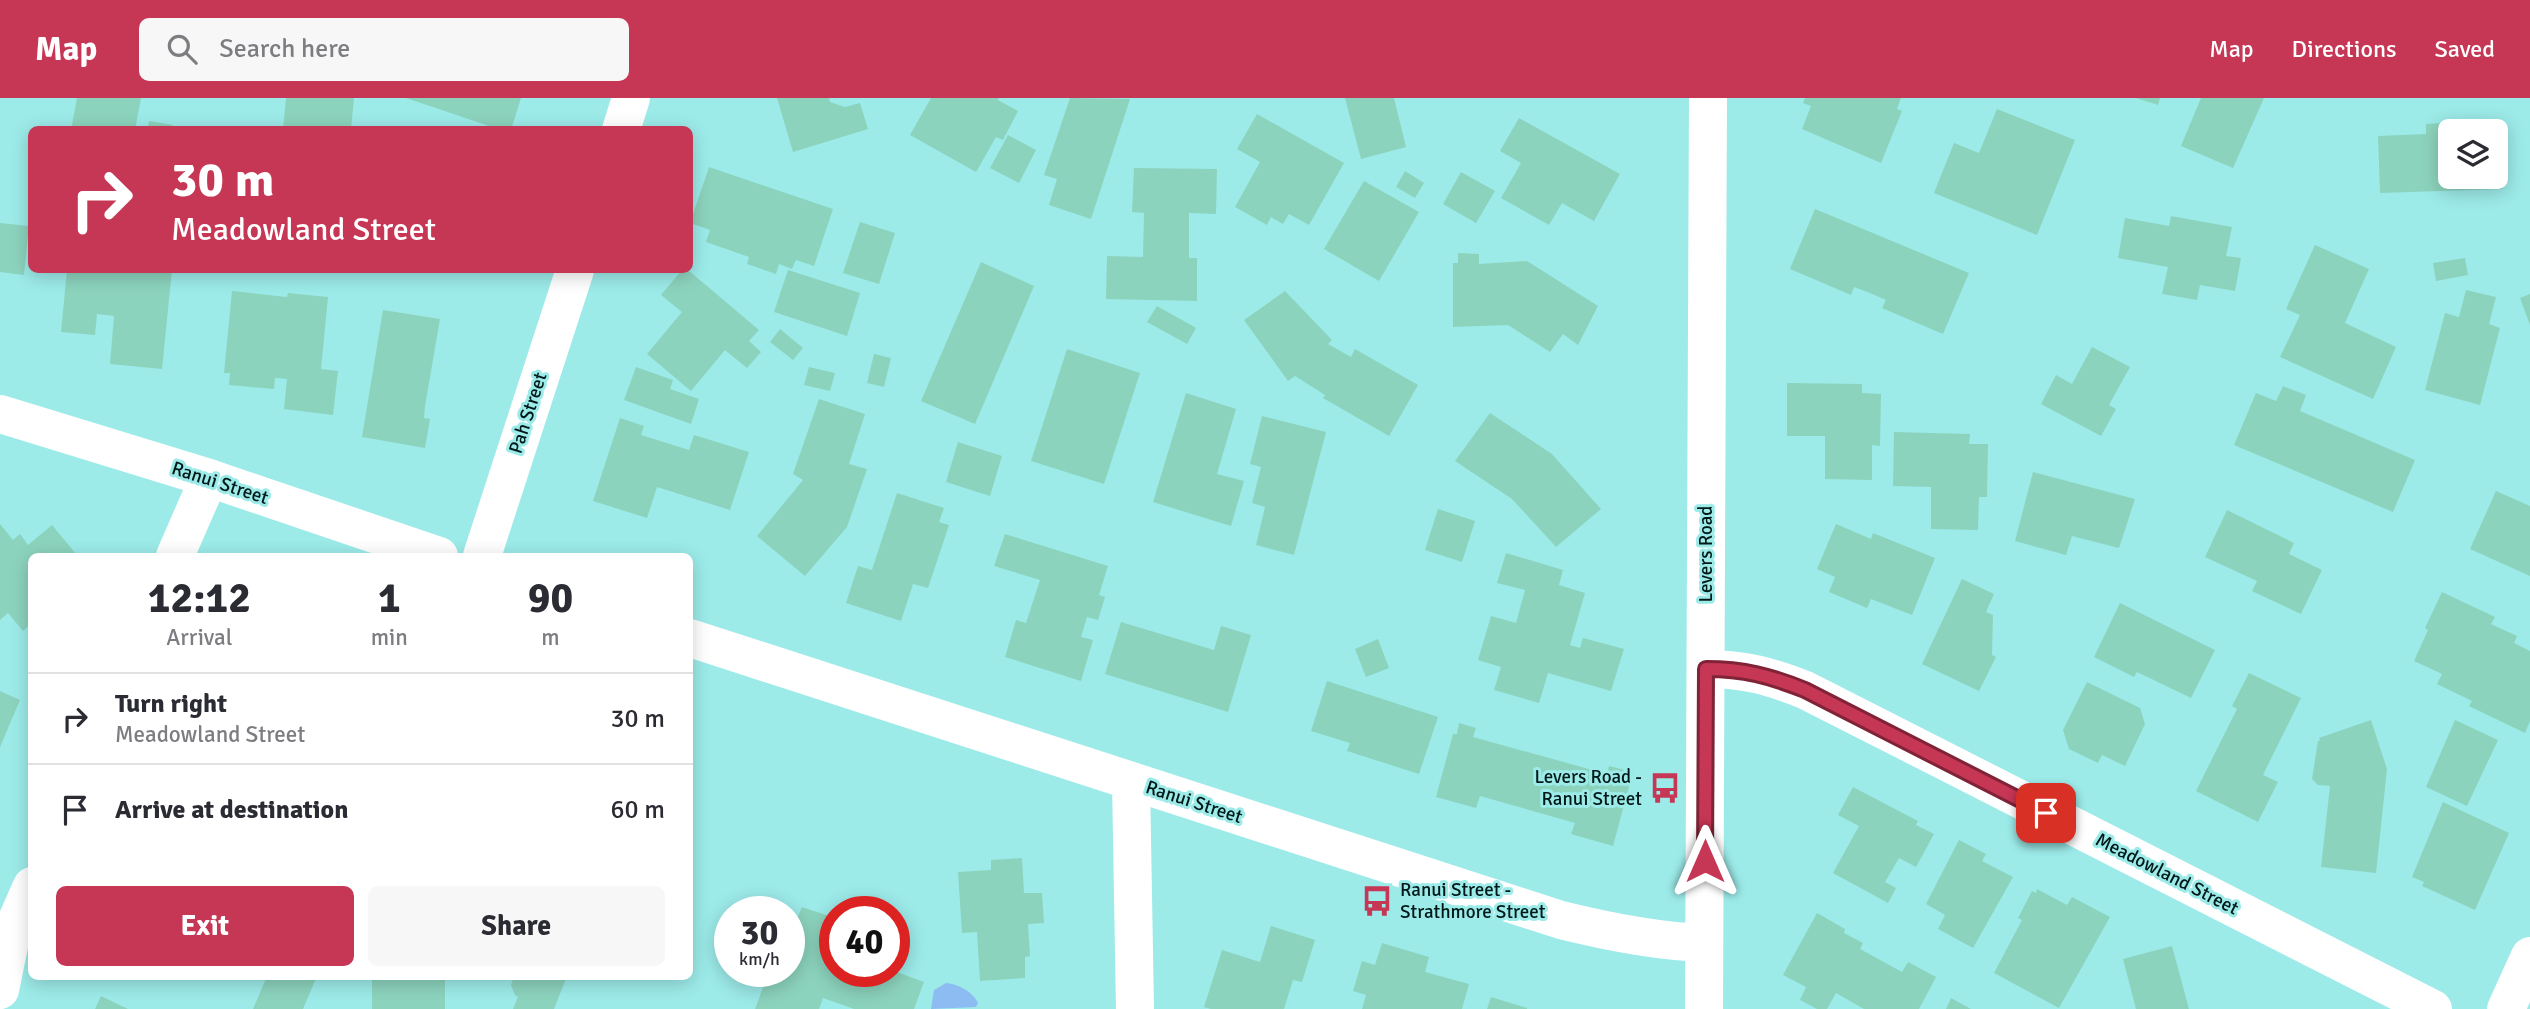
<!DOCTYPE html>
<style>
:root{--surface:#fff;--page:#f7f7f7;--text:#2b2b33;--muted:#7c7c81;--line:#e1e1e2;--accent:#c63655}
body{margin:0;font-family:Signika,sans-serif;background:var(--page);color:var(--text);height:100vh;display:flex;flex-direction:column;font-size:26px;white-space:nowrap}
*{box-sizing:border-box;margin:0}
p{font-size:23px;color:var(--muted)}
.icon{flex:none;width:38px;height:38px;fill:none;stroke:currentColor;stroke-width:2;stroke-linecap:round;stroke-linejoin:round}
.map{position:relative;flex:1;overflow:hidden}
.details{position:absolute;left:28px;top:455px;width:665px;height:427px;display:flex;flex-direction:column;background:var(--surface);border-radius:10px;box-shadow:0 4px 18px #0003}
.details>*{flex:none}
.top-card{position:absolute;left:28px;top:28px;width:665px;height:147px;border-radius:10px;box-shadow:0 4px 18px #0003;background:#c63655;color:#fff;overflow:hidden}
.buttons{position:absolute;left:2438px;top:21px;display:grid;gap:14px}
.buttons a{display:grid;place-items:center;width:70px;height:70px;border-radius:10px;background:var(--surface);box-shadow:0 4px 18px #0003;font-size:35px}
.speed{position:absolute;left:714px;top:798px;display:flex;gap:14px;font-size:35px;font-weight:700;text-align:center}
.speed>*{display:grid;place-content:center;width:91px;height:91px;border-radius:50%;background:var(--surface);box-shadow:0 4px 18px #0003;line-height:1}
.speed small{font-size:18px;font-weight:400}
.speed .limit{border:10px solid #d22;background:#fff;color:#111}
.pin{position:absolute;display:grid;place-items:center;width:60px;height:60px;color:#fff;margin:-30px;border-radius:14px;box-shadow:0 4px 10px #0006}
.me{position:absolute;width:77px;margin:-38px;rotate:0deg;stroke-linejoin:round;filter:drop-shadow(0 0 5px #0008)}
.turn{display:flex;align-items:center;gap:24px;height:147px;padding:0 28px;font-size:32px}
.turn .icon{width:91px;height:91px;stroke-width:2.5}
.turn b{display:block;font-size:49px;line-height:60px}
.eta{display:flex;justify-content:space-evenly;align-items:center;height:119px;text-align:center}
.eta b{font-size:42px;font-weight:700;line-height:49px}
.cta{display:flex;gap:14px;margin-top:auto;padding:14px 28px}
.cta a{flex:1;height:80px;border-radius:10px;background:var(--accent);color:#fff;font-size:28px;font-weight:700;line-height:80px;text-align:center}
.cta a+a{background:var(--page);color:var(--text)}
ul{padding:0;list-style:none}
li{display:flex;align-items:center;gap:21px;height:91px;padding:0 28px;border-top:2px solid var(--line)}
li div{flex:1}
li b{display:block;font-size:26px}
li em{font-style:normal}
header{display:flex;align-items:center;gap:42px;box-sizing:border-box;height:98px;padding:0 35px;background:var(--accent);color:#fff}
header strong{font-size:33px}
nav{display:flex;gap:38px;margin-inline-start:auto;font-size:24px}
.search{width:490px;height:63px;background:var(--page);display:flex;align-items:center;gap:18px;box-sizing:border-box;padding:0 24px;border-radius:10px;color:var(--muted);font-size:26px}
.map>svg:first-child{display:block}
.water{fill:#8dbcf3}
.building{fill:#8cd3bd}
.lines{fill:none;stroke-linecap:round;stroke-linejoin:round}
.minor{stroke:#fff;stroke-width:38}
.tertiary{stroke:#fff;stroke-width:38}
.route-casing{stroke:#812337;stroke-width:18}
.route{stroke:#c63655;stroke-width:12}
.labels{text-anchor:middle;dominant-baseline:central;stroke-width:6;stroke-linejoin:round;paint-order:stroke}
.street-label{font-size:19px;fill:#011818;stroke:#9cebe9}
.poi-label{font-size:19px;fill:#011818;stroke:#9cebe9;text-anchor:end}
</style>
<header>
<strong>Map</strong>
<div class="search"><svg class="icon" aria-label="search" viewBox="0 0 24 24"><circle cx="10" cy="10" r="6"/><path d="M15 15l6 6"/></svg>Search here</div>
<nav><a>Map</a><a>Directions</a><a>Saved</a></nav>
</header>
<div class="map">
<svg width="2530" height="911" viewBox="0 0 2530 911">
<rect width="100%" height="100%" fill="#9cebe9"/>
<!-- water -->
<path class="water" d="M946 885C958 886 973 894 978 905L976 909 931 911 934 892Z"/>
<!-- building -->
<g class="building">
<path d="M77 0H141L135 32H71Z"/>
<path d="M286 0H354L351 31 283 32Z"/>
<path d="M406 0H521L511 32H501Z"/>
<path d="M777 0H829L830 4 845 9 860 5 868 31 793 54Z"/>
<path d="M931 0H999L998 2 1018 13 1003 42 996 39 976 74 910 37Z"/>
<path d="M1070 0 1130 1 1091 121 1049 107 1057 81 1044 77Z"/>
<path d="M1345 0H1394L1406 49 1361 61Z"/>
<path d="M1805 0H1901L1897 11 1902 13 1881 65 1802 31 1811 8 1803 5Z"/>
<path d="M2136 0H2160L2158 7Z"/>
<path d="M2201 0H2264L2233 70 2181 48Z"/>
<path d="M1997 11 2075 42 2037 137 1934 95 1954 45 1979 55Z"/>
<path d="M1257 16 1344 65 1309 127 1289 116 1283 126 1271 119 1267 127 1235 109 1260 64 1237 51Z"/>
<path d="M1519 20 1620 76 1594 123 1562 105 1549 127 1501 100 1521 65 1500 53Z"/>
<path d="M149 23 173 27V32H147Z"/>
<path d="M2443 25 2444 36H2450V79H2496V34H2500L2503 91 2380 95 2378 38 2426 36V26Z"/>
<path d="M1008 37 1036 52 1019 85 990 70Z"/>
<path d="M709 69 833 111 814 168 796 162 792 171 779 166 776 176 747 166 749 159 706 144 710 132 690 125Z"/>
<path d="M1134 70 1217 71 1216 116 1189 115V160H1197V203L1106 201 1107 158 1143 159 1144 115 1132 114Z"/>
<path d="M1405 73 1424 85 1415 100 1396 89Z"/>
<path d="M1461 74 1495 93 1476 125 1443 106Z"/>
<path d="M1364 83 1419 114 1379 183 1324 151Z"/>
<path d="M1815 111 1969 175 1943 236 1882 210 1886 202 1870 195 1854 189 1851 197 1790 171Z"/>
<path d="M2171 118 2232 129 2226 158 2241 160 2235 193 2200 187 2197 202 2162 196 2168 169 2118 160 2125 120 2169 128Z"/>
<path d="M860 124 895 135 879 186 843 175Z"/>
<path d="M0 125 29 128 24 177 0 174Z"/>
<path d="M2315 147 2369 171 2345 225 2396 249 2373 301 2280 259 2300 217 2286 211Z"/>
<path d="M1458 155 1479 156V166L1527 163 1598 208 1578 247 1563 236 1550 254 1508 227 1453 229V165H1458Z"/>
<path d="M2465 160 2468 177 2436 183 2433 165Z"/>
<path d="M981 164 1034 188 975 326 921 303Z"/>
<path d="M67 172H172L162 271 110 266 114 218 97 216 95 237 61 234Z"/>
<path d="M682 172H688L759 232 749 243 761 254 747 270 725 252 691 293 647 256 682 214 661 197Z"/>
<path d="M788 172 860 195 847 238 774 214Z"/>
<path d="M2466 192 2496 199 2489 226 2500 230 2480 307 2425 292 2445 215 2459 219Z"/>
<path d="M232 193 287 199 288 195 328 199 321 271 338 273 333 317 284 311 287 281 275 280 274 291 229 287 230 275H224Z"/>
<path d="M1285 193 1332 242 1328 246 1351 259 1355 251 1418 287 1389 338 1323 300 1325 297 1295 278 1288 283 1244 222Z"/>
<path d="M2530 196V227L2520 200Z"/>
<path d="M1157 208 1196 230 1187 246 1147 224Z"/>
<path d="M383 212 440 221 425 308 424 320 430 321 425 350 362 339Z"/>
<path d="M780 231 803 250 793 262 770 244Z"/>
<path d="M2092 249 2130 269 2109 307 2116 311 2101 338 2041 306 2056 277 2072 286Z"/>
<path d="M1067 251 1140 275 1104 386 1031 363Z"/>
<path d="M874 256 891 260 884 289 867 285Z"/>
<path d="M636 269 673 282 670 291 699 301 691 326 624 302Z"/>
<path d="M809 269 835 275 830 293 804 287Z"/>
<path d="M1787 285 1862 286V295L1881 296 1880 348 1872 347V382L1825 381V338H1787Z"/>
<path d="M2283 288 2306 297 2300 313 2415 362 2393 414 2234 347 2256 295 2276 303Z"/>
<path d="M1186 295 1236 311 1217 376 1244 383 1231 428 1153 404Z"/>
<path d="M819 301 865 316 849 366 867 371 847 429 805 478 757 438 803 382 793 376Z"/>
<path d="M1490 315 1552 356 1601 411 1556 449 1512 401 1455 363Z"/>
<path d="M1262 318 1326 334 1294 457 1256 447 1265 409 1252 405 1261 369 1250 366Z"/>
<path d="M620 320 644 328 641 337 689 352 694 337 749 354 730 412 657 389 647 420 593 403Z"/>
<path d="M1894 334 1970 336 1969 346H1988L1987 399H1979L1978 432 1931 431V389L1893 388Z"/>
<path d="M958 344 1002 358 990 398 946 384Z"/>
<path d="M2033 374 2135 401 2119 450 2072 438 2066 457 2015 443Z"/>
<path d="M2496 393 2530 408V478L2470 451Z"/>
<path d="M897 395 944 410 939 424 949 427 928 490 913 486 901 523 846 505 858 468 872 472Z"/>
<path d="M1438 411 1475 423 1462 464 1425 452Z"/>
<path d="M2227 412 2294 445 2289 456 2322 472 2301 516 2252 493 2257 483 2205 459Z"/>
<path d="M0 426 13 442 20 436 28 447 52 427 76 456 73 458H32V525L23 533 8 515 0 522Z"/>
<path d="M1836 426 1871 441 1873 435 1935 460 1912 517 1871 501 1867 510 1829 494 1835 479 1817 471Z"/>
<path d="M1005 436 1108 468 1099 497 1105 499 1098 522 1087 519 1081 539 1093 542 1081 583 1005 559 1016 522 1026 525 1040 482 994 468Z"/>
<path d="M1506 455 1563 472 1559 487 1585 495 1570 547 1580 550 1583 540 1624 551 1611 593 1548 575 1539 605 1494 592 1501 569 1478 562 1491 518 1516 525 1525 492 1497 485Z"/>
<path d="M1962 481 1994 496 1986 514 1993 517 1992 557 1996 559 1979 593 1922 566Z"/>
<path d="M2442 494 2495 519 2491 526 2517 538 2514 545 2530 553V623L2525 635 2469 608 2472 603 2437 586 2442 576 2414 563 2428 532 2425 530Z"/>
<path d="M2120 505 2215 552 2191 600 2137 574 2134 579 2094 559Z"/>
<path d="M1121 524 1214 552 1221 528 1251 537 1228 614 1105 576Z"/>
<path d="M1378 541 1389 570 1366 579 1355 551Z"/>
<path d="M2249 575 2301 600 2263 677 2278 684 2258 724 2196 693 2237 611 2232 608Z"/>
<path d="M1327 583 1438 619 1419 676 1347 653 1350 645 1311 633Z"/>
<path d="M2087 584 2140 610 2145 626 2125 668 2102 657 2098 665 2069 651 2063 632Z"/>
<path d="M0 593 20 602 0 649Z"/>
<path d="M2371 622 2387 671 2376 775 2321 769 2330 688 2318 687 2312 681 2318 643H2320L2319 640Z"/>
<path d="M2455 622 2498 642 2467 708 2426 689Z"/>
<path d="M1459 625 1476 630 1473 639 1607 676 1609 668 1633 674 1613 748 1571 736 1575 725 1480 698 1476 710 1436 699 1453 636H1457Z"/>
<path d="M1853 689 1918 723 1916 727 1934 736 1916 769 1899 760 1885 784 1896 790 1888 805 1833 775 1859 728 1838 717Z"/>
<path d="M2443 704 2509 735 2475 812 2422 788 2424 784 2412 779Z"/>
<path d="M1959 742 1986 756 1982 763 2013 779 1973 850 1938 831 1945 817 1926 806Z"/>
<path d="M1022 760 1024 795H1042L1044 825 1028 826 1030 858 1025 859V880L980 883 977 834 962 835 958 774 991 772V762Z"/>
<path d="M2037 791 2067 807 2072 799 2110 819 2059 910 1994 875 2022 822 2018 820 2032 793 2036 795Z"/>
<path d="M802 809 835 820V873H894L924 884 914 911H854L823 900 819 911H755L769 873H789V826L794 828Z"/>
<path d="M1817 815 1845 831 1844 835 1863 845 1860 851 1902 874 1908 864 1936 879 1919 911H1864L1836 895 1827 911H1817L1800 902 1806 889 1783 877Z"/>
<path d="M1271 828 1315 842 1302 884 1293 882 1284 911H1211L1204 909 1222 852 1260 864Z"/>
<path d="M1382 845 1429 859 1425 874 1469 886 1462 911H1362L1366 897 1353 893 1362 863 1375 867Z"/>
<path d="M2172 848 2189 911H2136L2123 861Z"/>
<path d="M267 878H317L303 911H253Z"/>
<rect x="372" y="878" width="73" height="33"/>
<path d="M514 878H567L554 911H513L518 899 515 897 511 887Z"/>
<path d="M101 898 128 911H95Z"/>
<path d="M1491 899 1527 910V911H1487Z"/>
<path d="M1951 900 1971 911H1946Z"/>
</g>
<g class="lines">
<!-- minor -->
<g class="minor">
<path d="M621 32 631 0"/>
<path d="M0 316 209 380 439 458"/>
<path d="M175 458 209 380"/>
<path d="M482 458 575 172"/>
<path d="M690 540 1561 822C1609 834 1655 843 1704 845"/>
<path d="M1706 571C1744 571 1770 578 1805 592L2433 911"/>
<path d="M1131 683 1135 911"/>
<path d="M0 892 12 833 32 788"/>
<path d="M2506 911 2530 858"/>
</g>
<!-- tertiary -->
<path class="tertiary" d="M1704 911 1708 0"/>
</g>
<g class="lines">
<defs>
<path id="route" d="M1705 763 1706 571C1744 571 1770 578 1805 592L2046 715"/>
</defs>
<!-- route casing -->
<use href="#route" class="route-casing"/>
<!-- route -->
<use href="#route" class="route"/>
</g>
<!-- icons -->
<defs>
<symbol id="bus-bare" viewBox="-9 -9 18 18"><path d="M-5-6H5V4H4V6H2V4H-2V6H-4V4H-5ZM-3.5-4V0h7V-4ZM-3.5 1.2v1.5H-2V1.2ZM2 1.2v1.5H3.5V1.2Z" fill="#c63655" stroke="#9cebe9" stroke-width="2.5" paint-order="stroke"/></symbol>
</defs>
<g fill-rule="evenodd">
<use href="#bus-bare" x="1643" y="668" width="44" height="44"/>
<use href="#bus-bare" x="1355" y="781" width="44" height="44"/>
</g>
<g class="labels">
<!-- street labels -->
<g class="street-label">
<text transform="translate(528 315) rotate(-72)">Pah Street</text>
<text transform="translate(220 385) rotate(18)">Ranui Street</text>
<text transform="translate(1706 456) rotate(-90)">Levers Road</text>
<text transform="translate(1194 704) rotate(18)">Ranui Street</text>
<text transform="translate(2167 776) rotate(27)">Meadowland Street</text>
</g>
<!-- poi labels -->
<g class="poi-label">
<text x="1642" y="679">Levers Road -<tspan x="1642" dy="22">Ranui Street</tspan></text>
<text x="1400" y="792" text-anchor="start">Ranui Street -<tspan x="1400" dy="22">Strathmore Street</tspan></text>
</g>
</g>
</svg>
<div class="buttons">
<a><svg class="icon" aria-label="layers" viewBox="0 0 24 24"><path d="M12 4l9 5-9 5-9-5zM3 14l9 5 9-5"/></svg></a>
</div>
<div class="speed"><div>30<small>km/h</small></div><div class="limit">40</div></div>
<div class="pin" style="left:2046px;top:715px;background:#d93025"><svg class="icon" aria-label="arrive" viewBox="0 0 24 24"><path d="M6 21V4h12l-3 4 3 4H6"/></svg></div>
<svg class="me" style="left:1705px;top:763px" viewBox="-20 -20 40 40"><path d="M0-17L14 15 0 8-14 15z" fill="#c63655" stroke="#fff" stroke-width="4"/></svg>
<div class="top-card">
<div class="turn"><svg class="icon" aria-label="right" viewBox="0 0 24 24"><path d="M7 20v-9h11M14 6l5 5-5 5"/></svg><div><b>30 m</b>Meadowland Street</div></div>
</div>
<section class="details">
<div class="eta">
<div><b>12:12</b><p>Arrival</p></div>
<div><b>1</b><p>min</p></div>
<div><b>90</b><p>m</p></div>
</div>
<ul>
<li><svg class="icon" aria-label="right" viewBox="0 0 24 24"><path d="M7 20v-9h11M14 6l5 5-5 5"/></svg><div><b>Turn right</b><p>Meadowland Street</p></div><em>30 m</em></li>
<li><svg class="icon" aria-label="arrive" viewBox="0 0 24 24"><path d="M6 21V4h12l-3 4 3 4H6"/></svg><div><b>Arrive at destination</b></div><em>60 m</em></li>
</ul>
<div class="cta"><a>Exit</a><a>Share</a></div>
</section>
</div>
